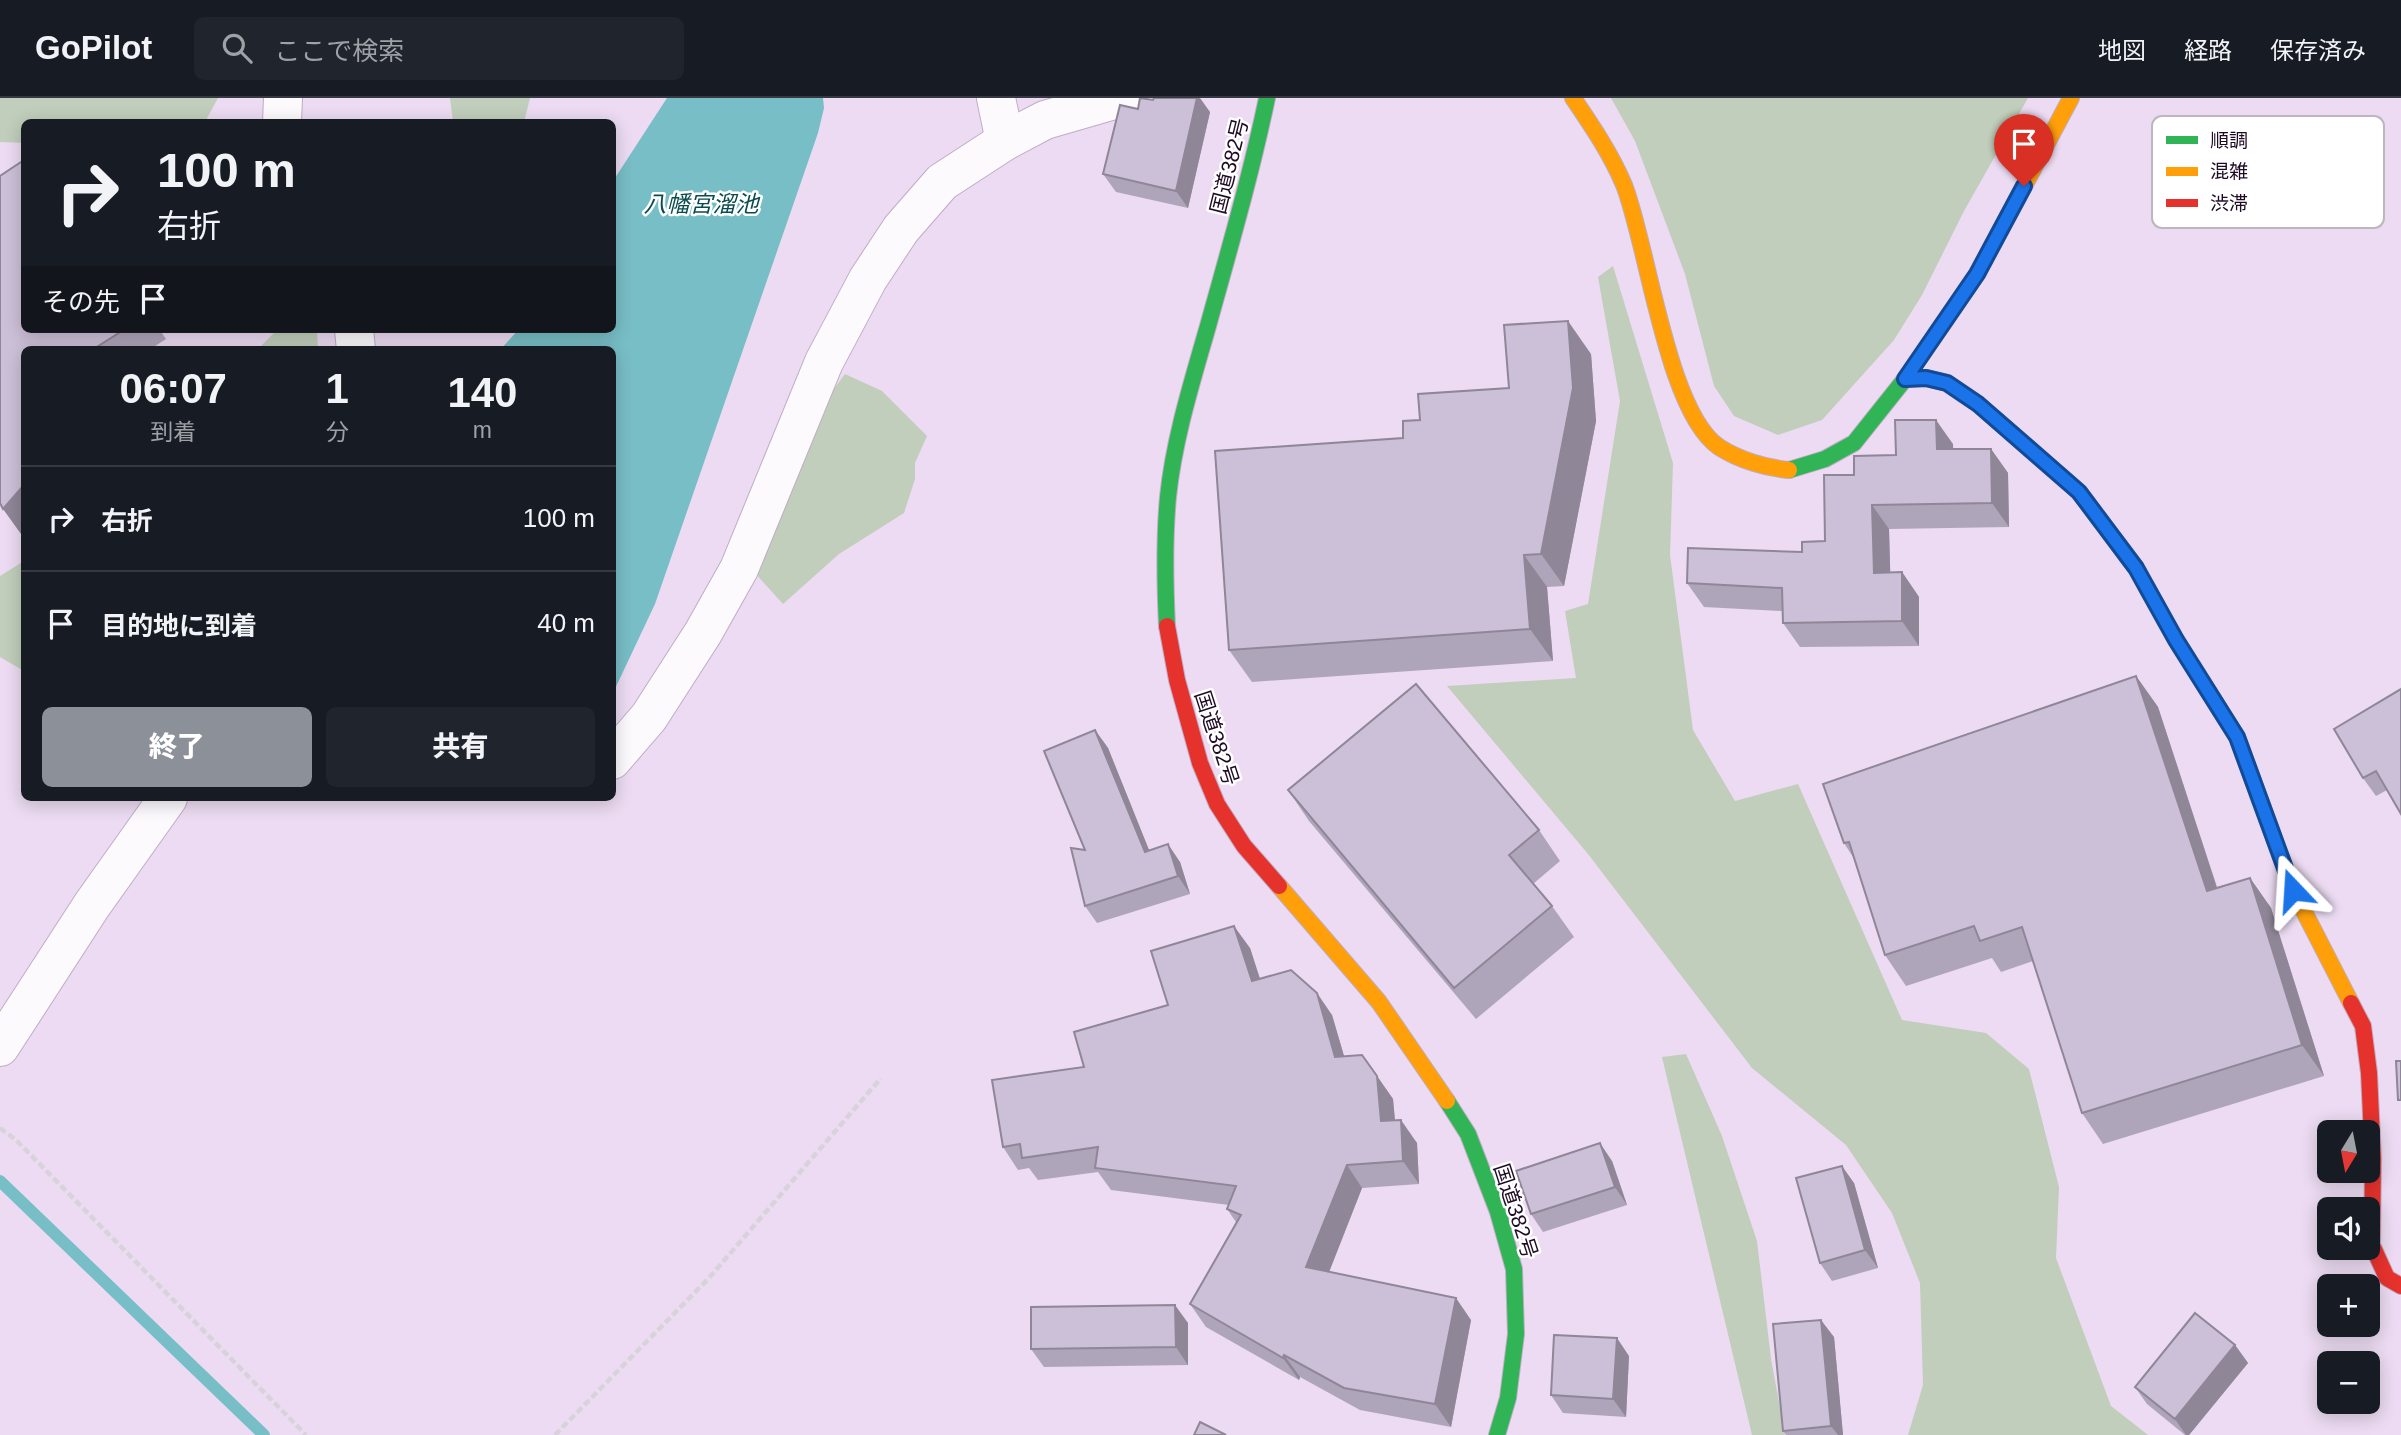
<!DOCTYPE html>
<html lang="ja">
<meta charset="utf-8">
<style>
:root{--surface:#171b24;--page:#20242c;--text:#f1f3f6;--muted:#9ea1a6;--line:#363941;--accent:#8c9099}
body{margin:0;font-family:Helvetica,"Noto Sans JP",sans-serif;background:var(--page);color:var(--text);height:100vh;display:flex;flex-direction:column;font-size:26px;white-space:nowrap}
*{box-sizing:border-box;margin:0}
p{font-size:23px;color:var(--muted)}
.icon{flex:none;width:38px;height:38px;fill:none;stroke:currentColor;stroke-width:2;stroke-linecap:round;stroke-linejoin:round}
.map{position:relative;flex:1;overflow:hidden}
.drawer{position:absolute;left:21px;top:248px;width:595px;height:455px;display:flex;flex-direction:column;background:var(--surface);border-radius:10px;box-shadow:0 4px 18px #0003}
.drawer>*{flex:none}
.top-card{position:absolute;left:21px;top:21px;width:595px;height:214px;border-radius:10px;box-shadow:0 4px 18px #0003;background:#171b24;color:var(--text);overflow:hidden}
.needle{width:46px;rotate:190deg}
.fabs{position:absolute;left:2317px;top:1022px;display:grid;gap:14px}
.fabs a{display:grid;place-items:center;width:63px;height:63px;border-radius:10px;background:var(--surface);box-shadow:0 4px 18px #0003;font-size:35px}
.pin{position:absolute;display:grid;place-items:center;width:60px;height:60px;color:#fff;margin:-72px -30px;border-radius:50% 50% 50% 0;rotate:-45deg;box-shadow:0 0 7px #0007}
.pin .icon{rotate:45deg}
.me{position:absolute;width:77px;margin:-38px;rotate:340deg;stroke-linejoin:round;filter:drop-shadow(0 0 5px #0008)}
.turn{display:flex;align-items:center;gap:24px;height:147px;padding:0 21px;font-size:32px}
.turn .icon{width:91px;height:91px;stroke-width:2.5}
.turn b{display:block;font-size:49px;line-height:60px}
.then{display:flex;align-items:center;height:66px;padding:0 21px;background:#0003;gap:14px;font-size:26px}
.eta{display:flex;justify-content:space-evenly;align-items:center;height:119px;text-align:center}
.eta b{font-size:42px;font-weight:800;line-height:49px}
.primary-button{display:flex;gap:14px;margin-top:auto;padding:14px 21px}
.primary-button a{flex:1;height:80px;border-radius:10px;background:var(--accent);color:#fff;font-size:28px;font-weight:800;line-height:80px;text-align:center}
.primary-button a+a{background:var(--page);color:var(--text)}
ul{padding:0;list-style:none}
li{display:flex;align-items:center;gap:21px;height:105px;padding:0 21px;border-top:2px solid var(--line)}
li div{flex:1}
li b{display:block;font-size:26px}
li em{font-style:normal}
header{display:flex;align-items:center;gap:42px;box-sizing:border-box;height:98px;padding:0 35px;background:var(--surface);border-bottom:2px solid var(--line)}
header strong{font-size:33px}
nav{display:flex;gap:38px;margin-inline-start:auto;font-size:24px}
.search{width:490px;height:63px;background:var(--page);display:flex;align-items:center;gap:18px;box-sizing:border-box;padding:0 24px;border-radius:10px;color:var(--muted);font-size:26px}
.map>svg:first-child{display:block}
.green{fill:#c1cebb}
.water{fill:#78bec6}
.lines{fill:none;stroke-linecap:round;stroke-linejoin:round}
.stream{stroke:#78bec6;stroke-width:12}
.street-casing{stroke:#beadc4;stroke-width:40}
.fast-casing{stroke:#beadc4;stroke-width:18}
.slow-casing{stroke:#beadc4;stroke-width:18}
.jam-casing{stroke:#beadc4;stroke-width:18}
.path{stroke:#d8d2da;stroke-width:4.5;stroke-dasharray:7 3.5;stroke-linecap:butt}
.street{stroke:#fcfafd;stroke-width:38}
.fast{stroke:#30b455;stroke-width:16}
.slow{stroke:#ff9f0a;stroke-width:16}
.jam{stroke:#e5322d;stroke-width:16}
.wall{fill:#afa5ba}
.shaded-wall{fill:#8f8697}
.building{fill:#ccc0d8;stroke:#8f8697;stroke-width:2}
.route-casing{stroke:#114b97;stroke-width:18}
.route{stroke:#1a73e8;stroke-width:12}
.labels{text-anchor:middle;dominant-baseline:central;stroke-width:5;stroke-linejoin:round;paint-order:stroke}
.street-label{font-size:21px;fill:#1e0c24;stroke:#fff}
.water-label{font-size:23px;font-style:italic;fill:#0a4c4d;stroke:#fff}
.key{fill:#fff;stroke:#bcb6bd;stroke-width:2}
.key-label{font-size:19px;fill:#1e0c24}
</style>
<header>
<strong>GoPilot</strong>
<div class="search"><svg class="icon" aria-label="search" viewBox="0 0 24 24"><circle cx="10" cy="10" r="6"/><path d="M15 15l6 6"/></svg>ここで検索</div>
<nav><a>地図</a><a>経路</a><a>保存済み</a></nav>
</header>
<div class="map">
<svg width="2401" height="1337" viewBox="0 0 2401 1337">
<rect width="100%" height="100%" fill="#ecdbf2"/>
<!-- green -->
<g class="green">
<path d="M0 0H218L205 24H24V45L0 44Z"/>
<path d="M450 0H530L524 24H453Z"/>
<path d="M1611 0H2028L1964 113 1922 197 1894 242 1822 322 1778 337 1734 318 1714 288 1685 176 1635 43Z"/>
<path d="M1613 168 1673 365 1670 457 1693 632 1735 703 1798 686 1902 922 1986 935 2029 971 2059 1089 2056 1160 2111 1308 2148 1337H1908L1923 1287 1920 1185 1892 1115 1846 1047 1752 970 1588 756 1447 588 1576 580 1565 513 1588 506 1620 303 1598 179Z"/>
<path d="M278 231H317L318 252H257Z"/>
<path d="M845 276 882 293 927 338 915 365V381L904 415 839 456 783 506 755 475 825 303Z"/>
<path d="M24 463V573L0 559V478Z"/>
<path d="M1686 956 1722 1038 1757 1143 1771 1261 1785 1337H1752L1662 959Z"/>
</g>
<!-- water -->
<path class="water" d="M667 0H823L824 10 818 35 655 506 613 595 612 252H500L519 231H612L613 83Z"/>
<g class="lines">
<!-- stream -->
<path class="stream" d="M0 1083 264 1337"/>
<defs>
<g id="street">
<path d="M996 0 1005 43"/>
<path d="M282 24 283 0"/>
<path d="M354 231 356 252"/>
<path d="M612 662 649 619 703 535 739 471 824 264 868 181 901 131 942 84 1005 43 1045 22 1121 0"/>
<path d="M0 949 92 807 168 700"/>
</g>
<g id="fast">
<path d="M1905 281 1926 280 1947 285 1978 306 2079 394 2136 470 2147 490"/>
<path d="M1789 372 1825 361 1854 345 1905 281 1977 176 2015 105"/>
<path d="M1167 528C1165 486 1164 442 1168 399 1174 341 1192 284 1208 228 1229 152 1251 77 1267 0"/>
<path d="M1447 1003 1468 1036 1498 1114 1514 1171 1516 1236 1508 1300 1497 1337"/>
</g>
<g id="slow">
<path d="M1573 0C1592 28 1611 56 1624 87 1648 148 1667 314 1719 349 1739 362 1766 370 1789 372"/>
<path d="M2015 105 2071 0"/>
<path d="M2147 490 2176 542 2237 639 2293 792 2351 905"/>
<path d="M1279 788 1379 904 1447 1003"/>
</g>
<g id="jam">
<path d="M1167 528 1177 582 1200 665 1217 706 1244 748 1279 788"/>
<path d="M2351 905 2363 928 2369 975 2373 1061 2372 1147 2387 1180 2401 1188"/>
</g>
</defs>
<!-- street casing -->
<use href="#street" class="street-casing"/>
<!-- fast casing -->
<use href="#fast" class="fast-casing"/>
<!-- slow casing -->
<use href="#slow" class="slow-casing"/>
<!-- jam casing -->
<use href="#jam" class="jam-casing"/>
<!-- path -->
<g class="path">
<path d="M0 1030 16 1042 306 1337"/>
<path d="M555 1337 709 1180 881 980"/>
</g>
<!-- street -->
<use href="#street" class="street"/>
<!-- fast -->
<use href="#fast" class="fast"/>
<!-- slow -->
<use href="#slow" class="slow"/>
<!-- jam -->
<use href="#jam" class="jam"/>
</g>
<!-- wall -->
<g class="wall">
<path d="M1138 11 1210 14 1188 110 1116 94 1103 76Z"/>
<path d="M24 231H159L166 241 149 252H24V432L21 436Z"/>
<path d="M1591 256 1596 323 1564 488 1547 489 1553 563 1252 584 1229 552 1403 340 1420 322 1509 290Z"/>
<path d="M1953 346V351H1991L2008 375 2009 429 1889 431 1890 474H1902L1919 499V548L1800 549 1783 525 1782 513 1704 509 1687 485 1802 454 1825 443 1854 377 1896 357Z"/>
<path d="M2136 578 2158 609 2217 789 2250 780 2271 810 2324 978 2103 1046 2082 1015 2033 863 2001 874 1992 860 1906 888 1885 857 1853 759 1844 745Z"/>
<path d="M2401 591 2387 692 2376 698 2363 680Z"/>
<path d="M1095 632 1108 650 1149 752 1180 764 1190 796 1097 825 1085 808V752Z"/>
<path d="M1288 692 1539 732 1560 763 1533 786 1552 808 1574 839 1476 921 1309 723Z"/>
<path d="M1250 850 1260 881 1332 917 1344 958 1362 957 1393 1001 1395 1022 1417 1045 1419 1086 1362 1090 1329 1174 1471 1222 1451 1329 1360 1312 1300 1279 1299 1282 1206 1229 1190 1206 1236 1124 1227 1111 1229 1107 1111 1092 1098 1074 1038 1082 1029 1070 1018 1072 1003 1049 1084 969 1168 907Z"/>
<path d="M1612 1063 1627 1107 1543 1134 1531 1116Z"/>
<path d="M1854 1085 1878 1170 1832 1183 1820 1165Z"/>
<path d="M1188 1225V1267L1044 1269 1031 1251Z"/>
<path d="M1834 1239 1843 1337H1786L1783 1333Z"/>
<path d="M2235 1247 2248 1265 2189 1337H2185L2147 1306 2135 1289Z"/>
<path d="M1629 1258 1626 1319 1563 1315 1551 1297Z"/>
</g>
<!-- shaded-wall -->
<g class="shaded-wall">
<path d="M1197 0H1200L1210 14 1188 110 1176 93Z"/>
<path d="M1568 223 1591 256 1596 323 1564 488 1541 456Z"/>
<path d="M1936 322 1953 346 1954 375 1937 351Z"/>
<path d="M1991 351 2008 375 2009 429 1992 405Z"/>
<path d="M24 387V432L21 436 3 411Z"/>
<path d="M1872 407 1889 431 1891 499 1874 475Z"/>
<path d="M1524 457 1547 489 1553 563 1530 531Z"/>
<path d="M1902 474 1919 499V548L1902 523Z"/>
<path d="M2136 578 2158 609 2228 824 2207 793Z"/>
<path d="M1095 632 1108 650 1157 772 1145 754Z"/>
<path d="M1168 746 1180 764 1190 796 1178 778Z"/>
<path d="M2250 780 2271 810 2324 978 2302 947Z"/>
<path d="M1234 828 1250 850 1268 906 1252 883Z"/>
<path d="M1317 895 1332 917 1351 982 1335 959Z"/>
<path d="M1377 978 1393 1001 1397 1046 1381 1023Z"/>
<path d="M1401 1022 1417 1045 1419 1086 1403 1063Z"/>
<path d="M1600 1045 1612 1063 1627 1107 1615 1089Z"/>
<path d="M1347 1067 1362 1090 1322 1192 1306 1169Z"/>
<path d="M1842 1068 1854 1085 1878 1170 1865 1152Z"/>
<path d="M1456 1200 1471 1222 1451 1329 1435 1306Z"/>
<path d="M1175 1207 1188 1225V1267L1176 1249Z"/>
<path d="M1821 1222 1834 1239 1843 1337H1838L1831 1328Z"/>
<path d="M1617 1240 1629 1258 1626 1319 1613 1301Z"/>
<path d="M2235 1247 2248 1265 2189 1337H2186L2175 1321Z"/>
<path d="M1284 1257 1300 1279 1299 1282 1283 1260Z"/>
</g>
<!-- building -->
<g class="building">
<path d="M1140 0 1153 2 1154 0H1197L1176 93 1103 76 1120 7 1138 11Z"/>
<path d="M24 62V231H125L92 252H24V387L3 411 0 405V78Z"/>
<path d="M1568 223 1573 290 1541 456 1524 457 1530 531 1229 552 1215 353 1403 340V323L1420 322 1418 296 1509 290 1504 227Z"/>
<path d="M1895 322H1936L1937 351H1991L1992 405 1872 407 1874 475 1902 474V523L1783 525 1782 490 1687 485 1688 450 1802 454V444L1825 443 1824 377H1854V358L1896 357Z"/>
<path d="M2136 578 2207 793 2250 780 2302 947 2082 1015 2022 829 1980 843 1974 828 1885 857 1849 744 1844 745 1823 686Z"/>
<path d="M1416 586 1539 732 1509 757 1552 808 1454 890 1288 692Z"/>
<path d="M2401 591V716L2376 673 2363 680 2334 631Z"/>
<path d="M1095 632 1145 754 1168 746 1178 778 1085 808 1071 750 1085 752 1044 653Z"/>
<path d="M1234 828 1252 883 1291 872 1317 895 1335 959 1362 957 1377 978 1381 1023 1401 1022 1403 1063 1347 1067 1306 1169 1456 1200 1435 1306 1344 1290 1284 1257 1283 1260 1190 1206 1241 1117 1227 1111 1236 1088 1095 1070 1098 1049 1022 1060 1020 1046 1003 1049 992 982 1084 969 1074 934 1168 907 1151 853Z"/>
<path d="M2396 963H2401V1002H2398Z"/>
<path d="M1600 1045 1615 1089 1531 1116 1516 1073Z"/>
<path d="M1842 1068 1865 1152 1820 1165 1796 1080Z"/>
<path d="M1175 1207 1176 1249 1031 1251V1209Z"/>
<path d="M2195 1215 2235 1247 2175 1321 2135 1289Z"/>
<path d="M1821 1222 1831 1328 1783 1333 1773 1226Z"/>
<path d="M1554 1237 1617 1240 1613 1301 1551 1297Z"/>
<path d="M1200 1324 1226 1337H1194Z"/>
</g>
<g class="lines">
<defs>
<path id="route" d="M2024 88 1977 176 1905 281 1926 280 1947 285 1978 306 2079 394 2136 470 2176 542 2237 639 2293 792"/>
</defs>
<!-- route casing -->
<use href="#route" class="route-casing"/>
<!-- route -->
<use href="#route" class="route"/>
</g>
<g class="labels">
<!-- street labels -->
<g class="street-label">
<text transform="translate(1229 68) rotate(-76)">国道382号</text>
<text transform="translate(1217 640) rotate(72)">国道382号</text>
<text transform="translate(1516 1113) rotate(72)">国道382号</text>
</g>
<!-- water labels -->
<g class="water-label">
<text x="701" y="106">八幡宮溜池</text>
</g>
</g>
<!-- legend -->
<rect x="2152" y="18" width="232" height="112" rx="10" class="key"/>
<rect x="2166" y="38" width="32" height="8" fill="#30b455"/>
<rect x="2166" y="69" width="32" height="9" fill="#ff9f0a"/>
<rect x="2166" y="101" width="32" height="8" fill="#e5322d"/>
<g class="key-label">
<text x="2210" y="49">順調</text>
<text x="2210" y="80">混雑</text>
<text x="2210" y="112">渋滞</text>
</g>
</svg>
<div class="fabs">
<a><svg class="needle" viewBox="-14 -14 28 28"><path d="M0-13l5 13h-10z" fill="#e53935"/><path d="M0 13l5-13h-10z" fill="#9ea1a6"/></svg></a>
<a><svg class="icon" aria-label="sound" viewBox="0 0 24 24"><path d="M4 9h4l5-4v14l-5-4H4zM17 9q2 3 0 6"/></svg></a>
<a>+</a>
<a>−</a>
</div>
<div class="pin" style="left:2024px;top:88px;background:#d93025"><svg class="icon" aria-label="arrive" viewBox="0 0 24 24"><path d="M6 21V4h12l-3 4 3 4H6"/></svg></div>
<svg class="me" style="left:2293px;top:792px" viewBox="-20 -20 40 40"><path d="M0-17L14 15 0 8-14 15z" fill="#1a73e8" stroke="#fff" stroke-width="4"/></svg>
<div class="top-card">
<div class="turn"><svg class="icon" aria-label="right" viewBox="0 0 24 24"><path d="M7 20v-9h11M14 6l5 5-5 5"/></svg><div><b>100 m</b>右折</div></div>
<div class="then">その先<svg class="icon" aria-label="arrive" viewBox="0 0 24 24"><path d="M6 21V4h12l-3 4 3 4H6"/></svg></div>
</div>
<section class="drawer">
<div class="eta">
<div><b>06:07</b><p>到着</p></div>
<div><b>1</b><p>分</p></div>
<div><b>140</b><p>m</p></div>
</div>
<ul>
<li><svg class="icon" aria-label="right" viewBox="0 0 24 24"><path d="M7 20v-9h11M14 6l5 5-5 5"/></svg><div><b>右折</b></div><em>100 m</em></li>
<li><svg class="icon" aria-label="arrive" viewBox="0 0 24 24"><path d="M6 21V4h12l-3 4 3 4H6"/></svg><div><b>目的地に到着</b></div><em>40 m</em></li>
</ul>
<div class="primary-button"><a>終了</a><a>共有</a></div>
</section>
</div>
